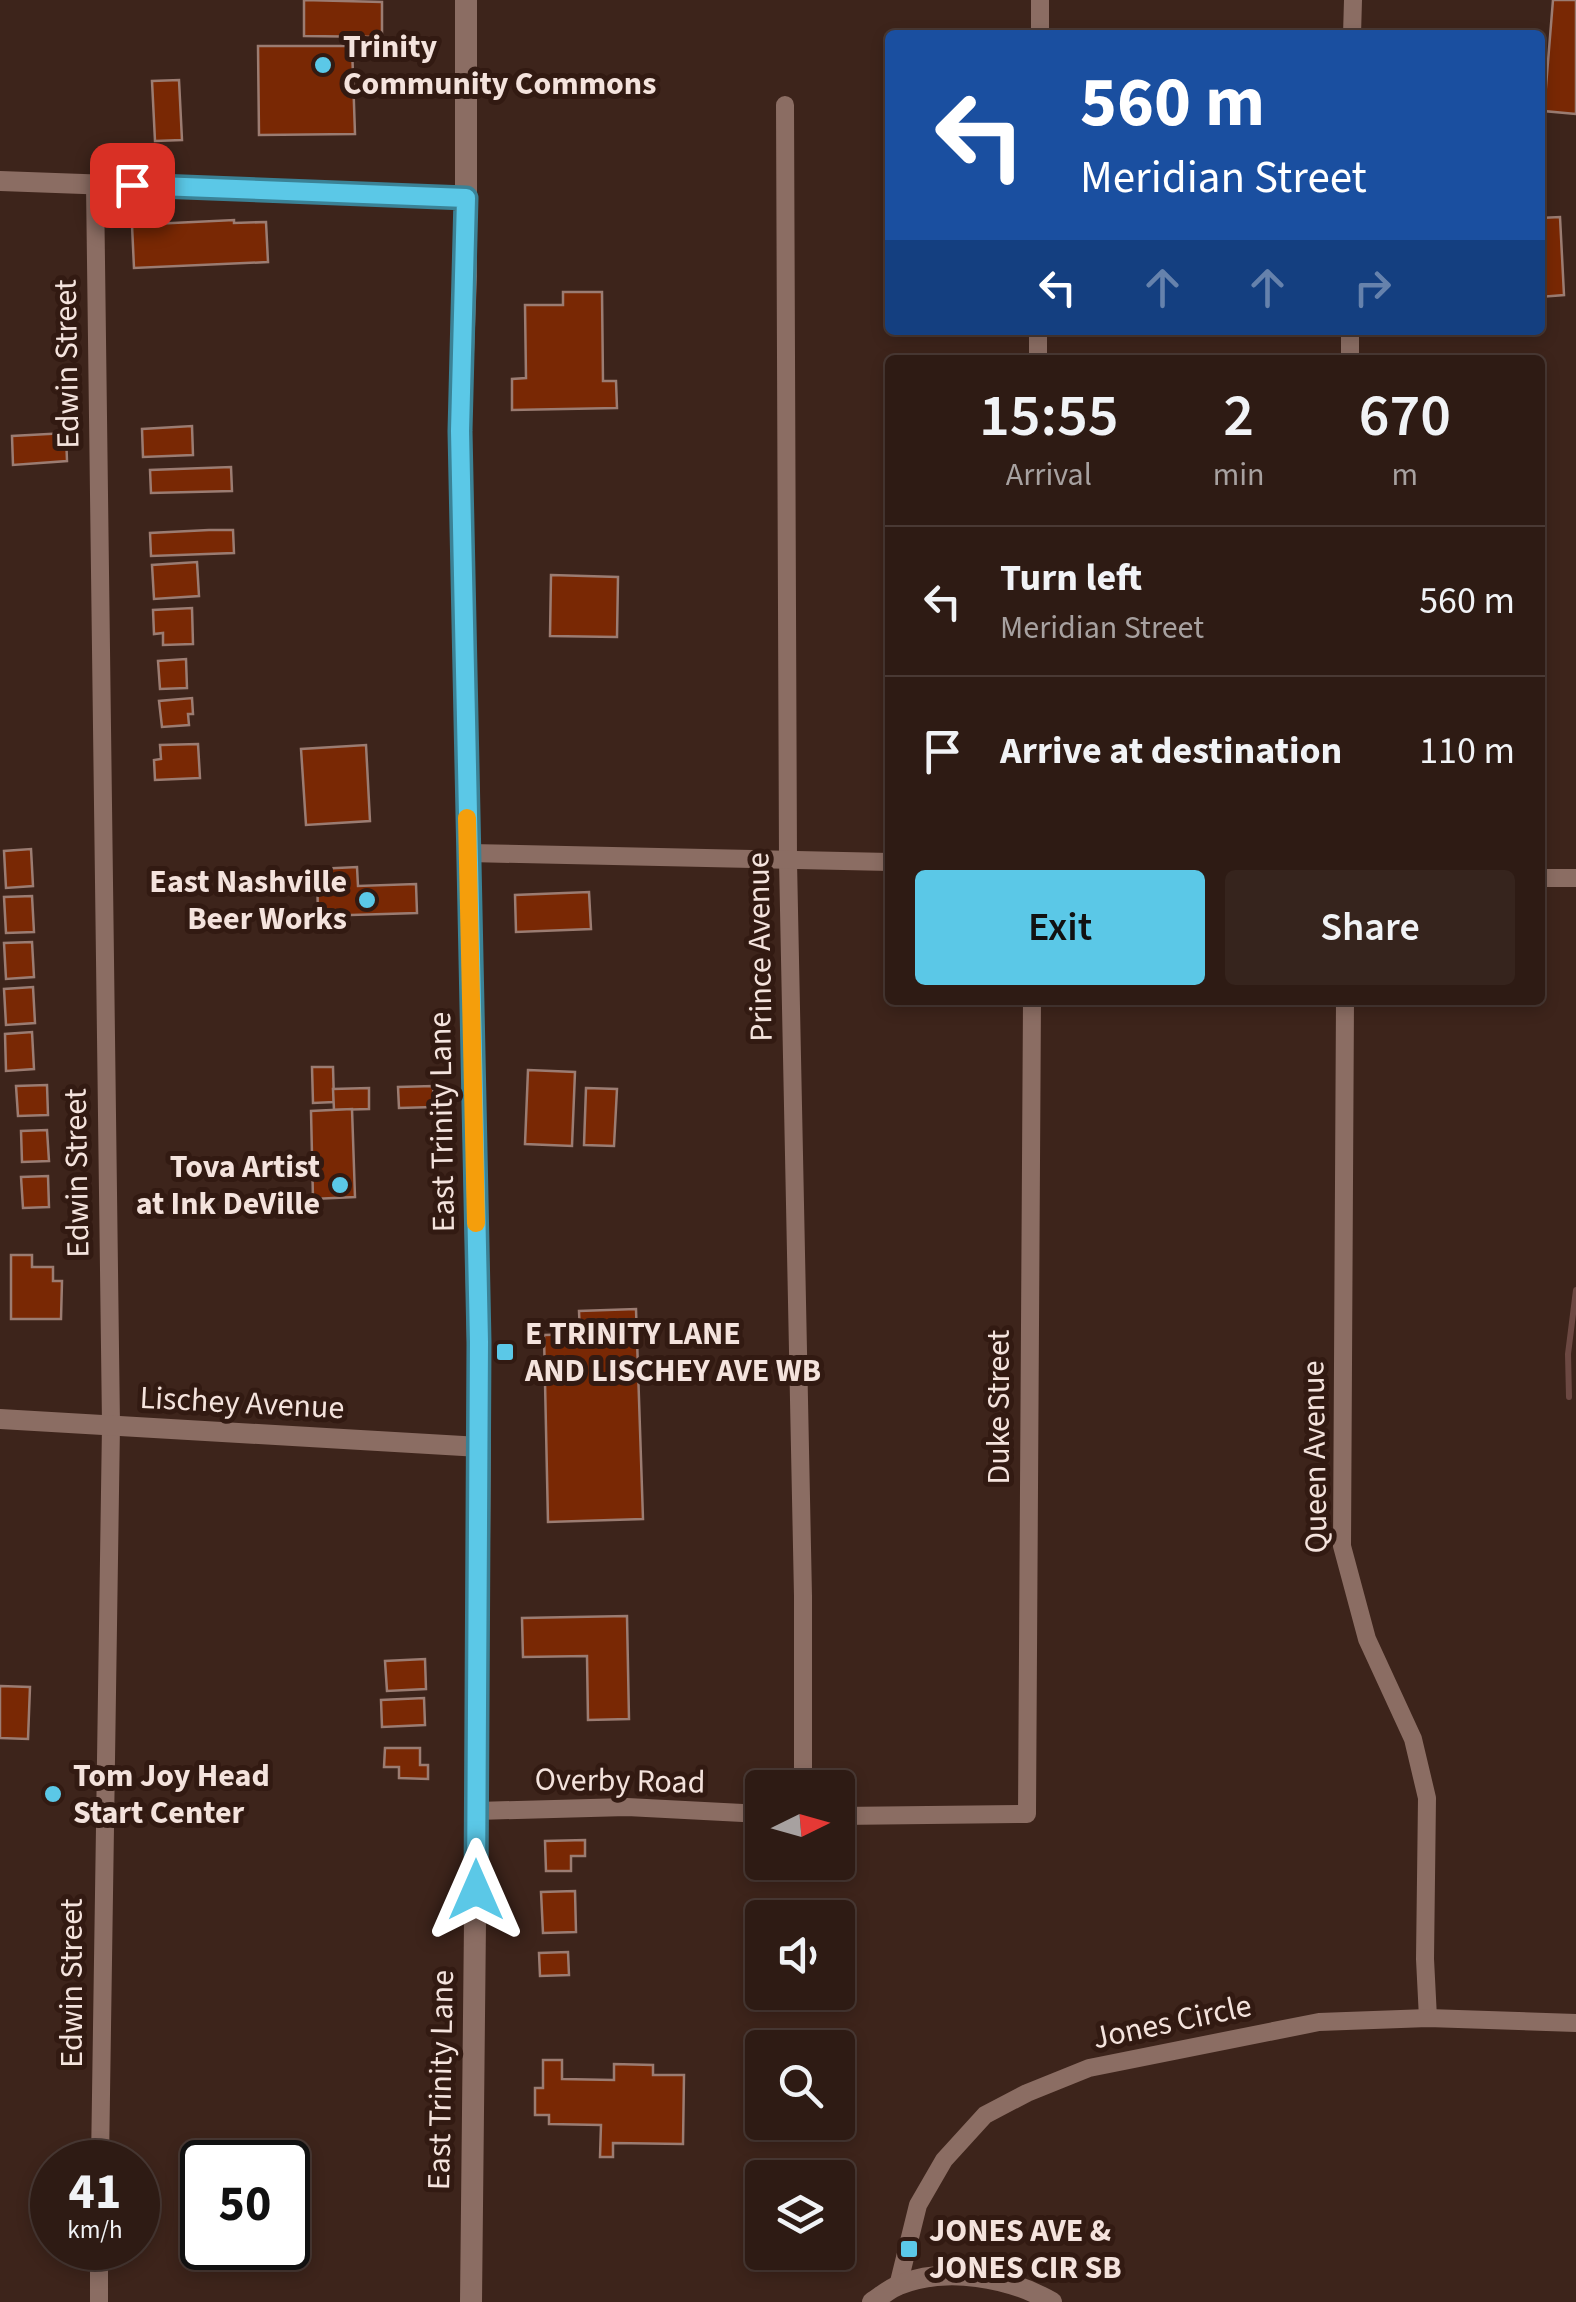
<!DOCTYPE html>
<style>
:root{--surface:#2e1b14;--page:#36241d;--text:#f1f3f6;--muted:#a7a1a0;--line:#493934;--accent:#5bc8e7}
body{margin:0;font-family:"Source Sans 3",sans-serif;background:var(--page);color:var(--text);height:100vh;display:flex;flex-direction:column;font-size:38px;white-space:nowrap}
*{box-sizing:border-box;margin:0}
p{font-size:32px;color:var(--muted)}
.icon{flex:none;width:55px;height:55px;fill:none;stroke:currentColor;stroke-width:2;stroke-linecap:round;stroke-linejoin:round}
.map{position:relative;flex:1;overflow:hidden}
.side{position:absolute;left:885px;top:355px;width:660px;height:650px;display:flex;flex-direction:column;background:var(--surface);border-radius:10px;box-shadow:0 5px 15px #0003,0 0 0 2px var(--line)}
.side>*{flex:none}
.guide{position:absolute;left:885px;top:30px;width:660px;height:305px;border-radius:10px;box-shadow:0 5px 15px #0003,0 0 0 2px var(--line);background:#1a4fa0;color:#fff;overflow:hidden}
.needle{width:65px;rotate:85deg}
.buttons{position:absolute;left:745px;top:1770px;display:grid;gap:20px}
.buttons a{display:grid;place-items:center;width:110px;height:110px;border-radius:10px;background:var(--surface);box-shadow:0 5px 15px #0003,0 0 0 2px var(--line);font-size:50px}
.speed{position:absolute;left:30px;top:2140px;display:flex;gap:20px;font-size:50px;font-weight:700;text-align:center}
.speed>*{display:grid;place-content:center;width:130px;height:130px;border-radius:50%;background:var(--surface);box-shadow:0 5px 15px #0003,0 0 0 2px var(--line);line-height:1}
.speed small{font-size:25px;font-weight:400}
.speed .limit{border:5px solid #111;border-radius:15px;background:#fff;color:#111}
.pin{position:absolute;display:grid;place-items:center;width:85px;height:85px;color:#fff;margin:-42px;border-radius:20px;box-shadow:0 5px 15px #0006}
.me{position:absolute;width:110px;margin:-55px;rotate:0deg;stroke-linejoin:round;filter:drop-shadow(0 0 8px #0008)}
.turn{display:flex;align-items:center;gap:35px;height:210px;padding:0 30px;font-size:45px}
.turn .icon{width:130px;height:130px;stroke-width:2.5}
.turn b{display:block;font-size:70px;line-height:85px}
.lanes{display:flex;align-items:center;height:95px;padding:0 30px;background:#0003;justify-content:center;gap:50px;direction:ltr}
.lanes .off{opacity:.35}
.eta{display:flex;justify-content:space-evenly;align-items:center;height:170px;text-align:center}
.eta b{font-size:60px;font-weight:600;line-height:70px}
.cta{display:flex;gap:20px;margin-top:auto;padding:20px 30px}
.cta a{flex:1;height:115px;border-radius:10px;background:var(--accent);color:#111;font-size:40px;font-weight:600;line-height:115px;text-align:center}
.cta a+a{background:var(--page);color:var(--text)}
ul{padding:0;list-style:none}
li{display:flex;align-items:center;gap:30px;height:150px;padding:0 30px;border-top:2px solid var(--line)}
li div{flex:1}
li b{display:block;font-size:38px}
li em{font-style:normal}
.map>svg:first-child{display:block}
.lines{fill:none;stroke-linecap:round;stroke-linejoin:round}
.stream{stroke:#6c4842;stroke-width:6}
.building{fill:#792804;stroke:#9b7c72;stroke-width:2.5}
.minor{stroke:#8b6d63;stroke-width:18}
.tertiary{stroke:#8b6d63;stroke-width:20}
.secondary{stroke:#8b6d63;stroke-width:22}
.route-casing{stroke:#3b8296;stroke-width:25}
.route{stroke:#5bc8e7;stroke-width:18}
.slow{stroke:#f59e0b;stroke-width:18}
.poi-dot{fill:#5bc8e7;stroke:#321a12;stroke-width:4}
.labels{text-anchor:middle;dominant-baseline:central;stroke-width:10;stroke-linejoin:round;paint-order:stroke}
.poi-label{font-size:32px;font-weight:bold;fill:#f4e3dd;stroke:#321a12;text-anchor:start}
.street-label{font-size:32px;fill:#f4e3dd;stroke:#321a12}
</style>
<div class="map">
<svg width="1576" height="2302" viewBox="0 0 1576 2302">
<rect width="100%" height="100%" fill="#3d241b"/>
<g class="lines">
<!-- stream -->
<path class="stream" d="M1569 1397 1568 1354 1576 1290"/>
</g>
<!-- building -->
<g class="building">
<path d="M304 0 382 2V37L304 36Z"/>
<path d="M1553 0H1576V114L1544 111Z"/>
<path d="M258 46H352L355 134 259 135Z"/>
<path d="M179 80 182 140 155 141 152 81Z"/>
<path d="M1560 217 1564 295 1540 297V218Z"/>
<path d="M234 220V223L266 222 268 262 134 268 132 225Z"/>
<path d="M563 292H602L603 381H616L617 408 512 410V379L526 378 525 305H563Z"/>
<path d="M192 426 193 455 143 457 142 429Z"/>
<path d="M66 433 67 461 13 465 12 436Z"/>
<path d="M231 467 232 491 151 493 150 470Z"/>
<path d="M209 530H233L234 553 151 556 150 533Z"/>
<path d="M197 562 199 596 154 599 152 565Z"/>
<path d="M551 575 618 577 617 637 550 636Z"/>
<path d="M192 608 193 644 163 645V633L154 634 153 610Z"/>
<path d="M186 659 187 688 160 689 158 661Z"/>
<path d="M192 698 193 714H188L189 725 162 727 159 701Z"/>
<path d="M198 744 200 778 155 780 154 760 161 759 160 745Z"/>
<path d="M366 745 370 821 306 825 301 749Z"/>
<path d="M31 849 33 886 6 888 4 851Z"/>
<path d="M357 867 358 886 416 884 417 913 318 916 317 869Z"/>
<path d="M589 892 591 929 516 932 515 895Z"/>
<path d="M32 896 34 932 6 933 4 897Z"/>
<path d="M32 942 34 977 6 979 4 943Z"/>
<path d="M33 987 35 1023 6 1025 4 989Z"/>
<path d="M32 1032 34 1069 6 1071 5 1034Z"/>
<path d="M312 1067H333L334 1102 313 1103Z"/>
<path d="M528 1070 575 1072 572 1146 525 1144Z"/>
<path d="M47 1085 48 1115 18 1116 16 1086Z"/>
<path d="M433 1086 434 1107 399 1108 398 1087Z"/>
<path d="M369 1088V1109L334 1110 333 1089Z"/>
<path d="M586 1088 617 1089 614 1146 584 1145Z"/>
<path d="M352 1109 355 1197 313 1199 311 1111Z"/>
<path d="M47 1130 49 1161 22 1162 21 1131Z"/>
<path d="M48 1176 49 1207 23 1208 21 1177Z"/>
<path d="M11 1255H32V1267H53V1281H62L61 1319H11Z"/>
<path d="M636 1309 643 1519 548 1522 544 1335 580 1334 579 1311Z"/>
<path d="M627 1616 629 1719 588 1720 587 1656 523 1657 522 1618Z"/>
<path d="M425 1659 426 1689 387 1691 385 1661Z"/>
<path d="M0 1686 30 1687 28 1739 0 1738Z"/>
<path d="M424 1698 425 1725 382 1727 381 1700Z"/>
<path d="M385 1748H420V1765H428V1779L399 1778V1767H384Z"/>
<path d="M585 1840V1856H571V1871H546L545 1841Z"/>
<path d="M575 1891 576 1932 543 1933 541 1892Z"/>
<path d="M568 1952 569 1975 540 1976 539 1953Z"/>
<path d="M543 2060H562V2079L614 2080V2064L653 2065V2075H684L683 2144 613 2143V2157H600L601 2125 549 2124V2115H535V2088H543Z"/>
</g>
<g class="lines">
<!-- minor -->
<g class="minor">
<path d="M1040 0V35"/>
<path d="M1352 35 1353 0"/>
<path d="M785 105 788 861 803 1596V1788"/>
<path d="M95 184 111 1425 100 2162"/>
<path d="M1038 360V330"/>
<path d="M1350 360V330"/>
<path d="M469 853 890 862"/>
<path d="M1540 878H1576"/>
<path d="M1345 1000 1342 1546 1367 1639 1413 1739 1427 1798 1425 1959 1428 2018"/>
<path d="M477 1811 627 1807 762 1814"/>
<path d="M838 1816 1027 1814 1032 1000"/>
<path d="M898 2286 918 2205 944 2160 985 2115 1027 2093 1089 2068 1319 2022 1428 2018 1576 2023"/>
<path d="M99 2302V2248"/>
</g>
<!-- tertiary -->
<g class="tertiary">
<path d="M0 181 466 198"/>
<path d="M0 1419 480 1447"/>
<path d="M872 2302C880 2297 889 2289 899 2285 946 2266 1009 2277 1052 2302"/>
</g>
<!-- secondary -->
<path class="secondary" d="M466 0V276L460 431 480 1447 471 2302"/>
</g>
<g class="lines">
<defs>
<path id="route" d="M132 185 466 198 460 431 479 1342 476 1890"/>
</defs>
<!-- route casing -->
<use href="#route" class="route-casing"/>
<!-- route -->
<use href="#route" class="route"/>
<!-- slow -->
<path class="slow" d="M467 818 476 1223"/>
</g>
<!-- markers -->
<g class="poi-dot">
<circle cx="323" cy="65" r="10"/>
<circle cx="367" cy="900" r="10"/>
<circle cx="340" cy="1185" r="10"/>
<rect x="495" y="1342" width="20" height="20" rx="5"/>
<circle cx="53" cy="1794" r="10"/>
<rect x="899" y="2239" width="20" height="20" rx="5"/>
</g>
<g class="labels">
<!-- poi labels -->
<g class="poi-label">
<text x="343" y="47">Trinity<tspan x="343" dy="37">Community Commons</tspan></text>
<text x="347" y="882" text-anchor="end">East Nashville<tspan x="347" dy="37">Beer Works</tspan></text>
<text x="320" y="1167" text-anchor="end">Tova Artist<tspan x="320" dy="37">at Ink DeVille</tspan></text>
<text x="525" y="1334">E TRINITY LANE<tspan x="525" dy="37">AND LISCHEY AVE WB</tspan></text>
<text x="73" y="1776">Tom Joy Head<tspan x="73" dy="37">Start Center</tspan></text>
<text x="929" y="2231">JONES AVE &amp;<tspan x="929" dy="37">JONES CIR SB</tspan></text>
</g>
<!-- street labels -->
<g class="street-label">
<text transform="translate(67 364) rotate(-91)">Edwin Street</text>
<text transform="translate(760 947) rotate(-91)">Prince Avenue</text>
<text transform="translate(442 1122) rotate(-91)">East Trinity Lane</text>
<text transform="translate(77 1173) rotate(-91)">Edwin Street</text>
<text transform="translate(242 1403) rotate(3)">Lischey Avenue</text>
<text transform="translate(999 1407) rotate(-90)">Duke Street</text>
<text transform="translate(1315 1457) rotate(-91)">Queen Avenue</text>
<text transform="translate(620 1781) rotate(1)">Overby Road</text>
<text transform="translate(72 1983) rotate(-90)">Edwin Street</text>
<text transform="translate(1172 2022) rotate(-12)">Jones Circle</text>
<text transform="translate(441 2080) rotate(-89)">East Trinity Lane</text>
</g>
</g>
</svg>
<div class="buttons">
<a><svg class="needle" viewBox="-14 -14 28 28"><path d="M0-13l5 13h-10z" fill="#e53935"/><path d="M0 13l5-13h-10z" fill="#a7a1a0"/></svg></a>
<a><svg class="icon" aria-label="sound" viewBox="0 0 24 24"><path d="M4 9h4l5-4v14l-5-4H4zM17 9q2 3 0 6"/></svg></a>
<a><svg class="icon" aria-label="search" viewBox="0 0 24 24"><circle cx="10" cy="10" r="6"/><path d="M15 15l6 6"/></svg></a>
<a><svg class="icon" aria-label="layers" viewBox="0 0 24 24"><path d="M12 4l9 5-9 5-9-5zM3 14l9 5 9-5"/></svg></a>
</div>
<div class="speed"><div>41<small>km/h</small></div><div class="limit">50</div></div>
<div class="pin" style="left:132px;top:185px;background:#d93025"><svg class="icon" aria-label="arrive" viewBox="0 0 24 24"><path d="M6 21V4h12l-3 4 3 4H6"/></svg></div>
<svg class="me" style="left:476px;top:1890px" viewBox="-20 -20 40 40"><path d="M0-17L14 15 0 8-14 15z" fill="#5bc8e7" stroke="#fff" stroke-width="4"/></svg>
<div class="guide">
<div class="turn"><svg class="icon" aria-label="left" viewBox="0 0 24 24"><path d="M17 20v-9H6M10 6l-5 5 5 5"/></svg><div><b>560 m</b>Meridian Street</div></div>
<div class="lanes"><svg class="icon" aria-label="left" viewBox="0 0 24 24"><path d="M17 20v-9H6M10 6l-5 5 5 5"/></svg><svg class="icon off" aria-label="ahead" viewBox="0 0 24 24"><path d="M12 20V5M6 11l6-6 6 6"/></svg><svg class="icon off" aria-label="ahead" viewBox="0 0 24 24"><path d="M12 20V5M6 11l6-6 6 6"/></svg><svg class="icon off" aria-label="right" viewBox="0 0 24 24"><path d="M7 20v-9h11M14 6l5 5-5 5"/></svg></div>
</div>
<section class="side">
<div class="eta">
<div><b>15:55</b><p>Arrival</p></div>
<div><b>2</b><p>min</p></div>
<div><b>670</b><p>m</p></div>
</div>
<ul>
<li><svg class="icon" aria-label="left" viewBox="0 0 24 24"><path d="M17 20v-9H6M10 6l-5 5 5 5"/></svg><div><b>Turn left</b><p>Meridian Street</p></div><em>560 m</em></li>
<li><svg class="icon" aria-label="arrive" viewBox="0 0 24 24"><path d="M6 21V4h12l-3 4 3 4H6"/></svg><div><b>Arrive at destination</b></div><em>110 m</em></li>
</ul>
<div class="cta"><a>Exit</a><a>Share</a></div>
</section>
</div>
